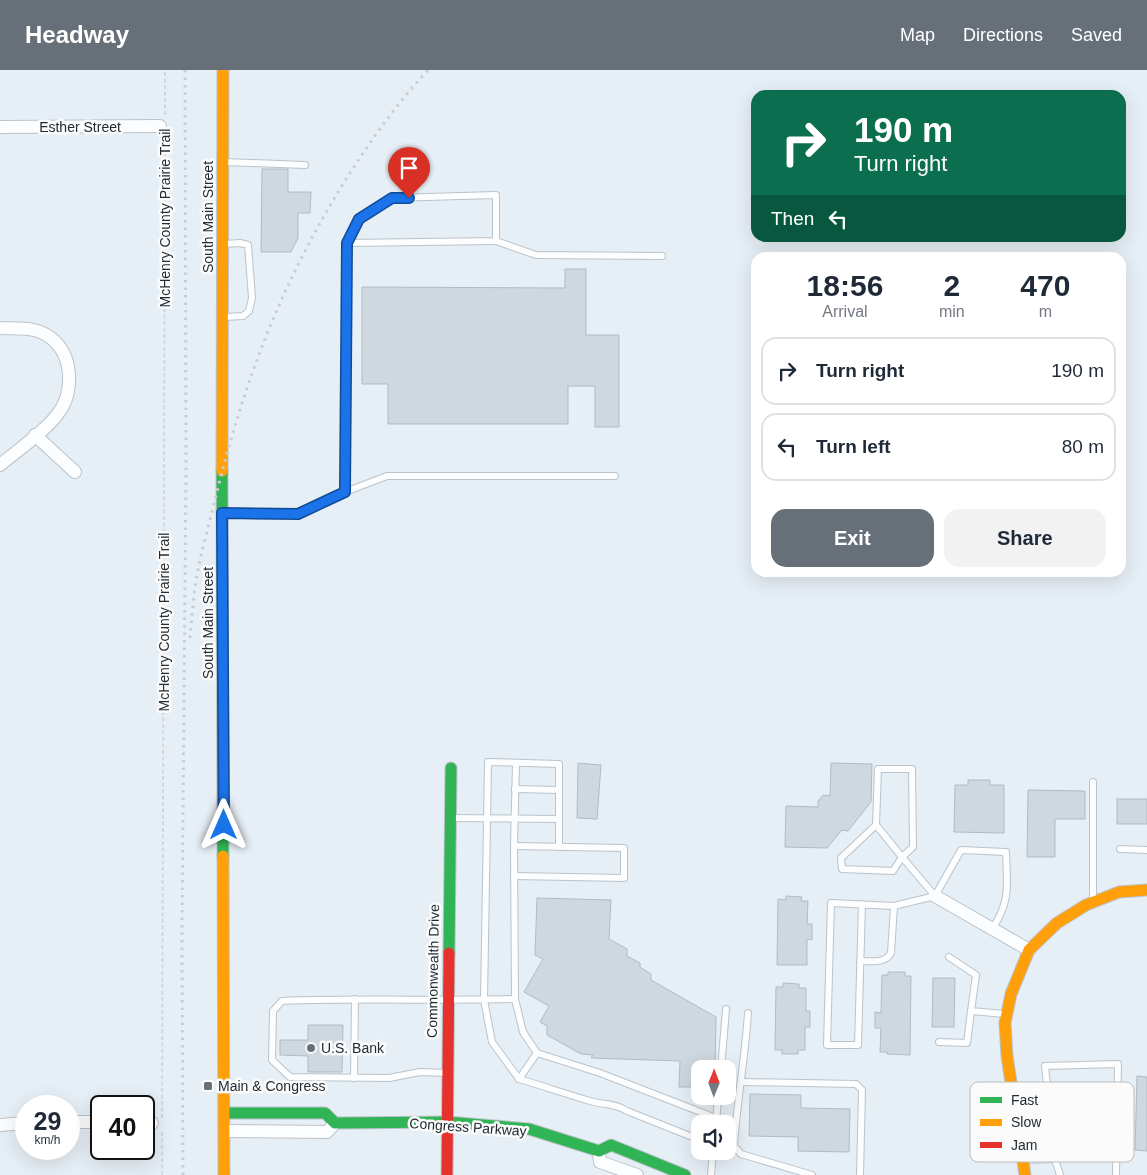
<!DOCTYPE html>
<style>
:root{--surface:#fff;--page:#f2f2f3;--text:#1f2937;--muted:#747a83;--line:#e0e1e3;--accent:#677078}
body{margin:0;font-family:Arial,sans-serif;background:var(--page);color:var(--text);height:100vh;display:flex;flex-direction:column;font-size:19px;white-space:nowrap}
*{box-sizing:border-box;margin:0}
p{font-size:16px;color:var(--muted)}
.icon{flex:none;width:28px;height:28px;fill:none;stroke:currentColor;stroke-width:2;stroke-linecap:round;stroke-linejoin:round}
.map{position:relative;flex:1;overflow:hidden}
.panel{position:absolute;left:751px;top:182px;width:375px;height:325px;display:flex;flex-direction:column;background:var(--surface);border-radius:15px;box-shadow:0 5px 20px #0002}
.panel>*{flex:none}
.banner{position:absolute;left:751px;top:20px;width:375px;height:152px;border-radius:15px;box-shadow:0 5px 20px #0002;background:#0b6e4f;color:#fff;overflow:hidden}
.needle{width:32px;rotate:1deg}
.tools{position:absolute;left:691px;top:990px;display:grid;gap:10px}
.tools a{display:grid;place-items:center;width:45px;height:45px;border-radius:10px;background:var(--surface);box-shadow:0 5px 20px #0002;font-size:25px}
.speed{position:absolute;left:15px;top:1025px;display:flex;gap:10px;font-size:25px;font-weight:700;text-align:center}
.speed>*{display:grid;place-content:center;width:65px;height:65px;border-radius:50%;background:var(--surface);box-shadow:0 5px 20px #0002;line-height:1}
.speed small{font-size:12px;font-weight:400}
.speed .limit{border:2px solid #111;border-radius:8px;background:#fff;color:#111}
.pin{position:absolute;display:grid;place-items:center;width:42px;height:42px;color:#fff;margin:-51px -21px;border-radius:50% 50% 50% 0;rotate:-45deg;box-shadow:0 0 5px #0007}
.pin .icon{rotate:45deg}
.me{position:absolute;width:55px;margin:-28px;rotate:0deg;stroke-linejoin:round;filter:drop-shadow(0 0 4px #0008)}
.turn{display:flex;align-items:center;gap:18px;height:105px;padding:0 20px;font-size:22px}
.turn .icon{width:65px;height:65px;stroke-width:2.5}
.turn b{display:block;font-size:35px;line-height:42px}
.then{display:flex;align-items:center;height:48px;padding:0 20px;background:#0003;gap:10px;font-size:19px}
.eta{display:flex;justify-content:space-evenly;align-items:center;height:85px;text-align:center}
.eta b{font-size:30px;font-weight:800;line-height:35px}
.primary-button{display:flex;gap:10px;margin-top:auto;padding:10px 20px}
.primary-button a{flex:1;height:58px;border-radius:15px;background:var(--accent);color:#fff;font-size:20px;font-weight:800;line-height:58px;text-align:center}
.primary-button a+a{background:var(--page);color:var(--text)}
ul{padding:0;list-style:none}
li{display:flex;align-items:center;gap:15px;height:68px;margin:0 10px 8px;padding:0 10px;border:2px solid var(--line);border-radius:15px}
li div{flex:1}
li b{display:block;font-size:19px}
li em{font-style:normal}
header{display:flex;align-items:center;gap:30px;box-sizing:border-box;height:70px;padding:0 25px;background:var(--accent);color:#fff}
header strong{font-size:24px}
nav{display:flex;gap:28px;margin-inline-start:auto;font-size:18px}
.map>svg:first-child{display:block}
.building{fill:#cfd7df;stroke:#b3bbc1}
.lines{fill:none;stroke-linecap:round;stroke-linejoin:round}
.lane-casing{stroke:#bbc3ca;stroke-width:8}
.street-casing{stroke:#bbc3ca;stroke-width:14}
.fast-casing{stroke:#bbc3ca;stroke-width:13}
.slow-casing{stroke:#bbc3ca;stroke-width:13}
.jam-casing{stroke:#bbc3ca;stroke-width:13}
.path{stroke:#d4d7d9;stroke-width:2;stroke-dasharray:4 2.5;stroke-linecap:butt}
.lane{stroke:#fbfdfe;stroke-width:6}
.street{stroke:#fbfdfe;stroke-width:12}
.fast{stroke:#30b455;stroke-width:11}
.slow{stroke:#ff9f0a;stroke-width:11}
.jam{stroke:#e5322d;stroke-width:11}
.rail{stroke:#cacdcf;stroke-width:3;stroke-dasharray:2.5 5;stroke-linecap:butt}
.route-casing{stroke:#114b97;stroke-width:12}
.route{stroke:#1a73e8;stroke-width:9}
.poi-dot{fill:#677078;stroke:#fbfbfb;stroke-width:2}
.labels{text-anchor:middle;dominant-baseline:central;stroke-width:5;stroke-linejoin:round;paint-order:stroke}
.street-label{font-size:14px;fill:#222c34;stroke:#fbfbfb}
.poi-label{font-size:14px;fill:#222c34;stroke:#fbfbfb;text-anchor:start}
.key{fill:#fbfbfb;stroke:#babdbf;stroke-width:1}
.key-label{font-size:14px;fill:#222c34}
</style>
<header>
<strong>Headway</strong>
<nav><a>Map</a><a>Directions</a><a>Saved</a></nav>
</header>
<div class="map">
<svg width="1147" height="1105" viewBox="0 0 1147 1105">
<rect width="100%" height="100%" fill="#e7eff6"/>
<!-- building -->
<g class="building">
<path d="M262 99H288V122H311L310 143H298V168L291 182H261Z"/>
<path d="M565 199H586V265H619V357H595V316H568V354H388V314H362V217L565 218Z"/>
<path d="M578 693 601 695 597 749 577 748Z"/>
<path d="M831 693 872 694 871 732 848 761 842 760 827 778 785 777 786 736 818 737V731L823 725 830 726Z"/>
<path d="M968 710H990V715H1004V763L954 762 955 715H968Z"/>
<path d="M1028 720 1085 721V749H1055V787H1027Z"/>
<rect x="1117" y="729" width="30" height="25"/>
<path d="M786 826 802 827 801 831H808L807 854H812V870L807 869V895H777L778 829 786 830Z"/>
<path d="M537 828 611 830 609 869 627 879V886L640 893V897L651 904V910L716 947 715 999H700V1017H679L680 991 591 988 593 985 581 984 547 965V956L540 952 549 936 524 922 543 889 535 885Z"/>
<path d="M888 902H905V906H911L910 985 887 984V982H880L881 958H875V942L881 943 882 905H888Z"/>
<path d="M933 908H955L954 957H932Z"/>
<path d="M783 913 799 914V918H806V941H810V957H805V980H798V984H782V980H775L776 917H783Z"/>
<path d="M308 955H343L342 1002H308V986L280 985V970H308Z"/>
<path d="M1137 1006 1147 1007V1081L1135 1080Z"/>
<path d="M750 1024 801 1025V1038L850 1039 849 1082 798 1081V1067L749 1066Z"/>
</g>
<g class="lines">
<defs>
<g id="lane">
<path d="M224 92 305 95"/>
<path d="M496 171 536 185 662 186"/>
<path d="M224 247 243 246 249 241 252 228 248 175 240 173 224 174"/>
<path d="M345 422 387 406H615"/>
<path d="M223 443 298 444 345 422 347 173 496 171V125L392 128 359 149 347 173"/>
<path d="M1093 712V828"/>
<path d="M515 719 559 720"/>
<path d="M451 748 559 749"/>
<path d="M876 755 902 787 893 801 842 799 841 788 876 755 878 699H912L913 777 902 787 935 826"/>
<path d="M514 776 624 778V808L514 806"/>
<path d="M1120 779 1147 780"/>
<path d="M862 834 858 975H827L831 833 894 836 935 826 961 780 1006 782C1007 815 1011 831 992 859"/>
<path d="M949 887 976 905 971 941 1005 944"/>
<path d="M860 891C871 891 885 894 891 883L894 836"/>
<path d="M515 929 514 776 516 693"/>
<path d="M748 943C745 988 737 1031 734 1076L741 1084 812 1105"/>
<path d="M939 972 967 973 971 941"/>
<path d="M537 983 600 1003 716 1048"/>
<path d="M721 999 726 939"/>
<path d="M447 1003 420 1002 389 1008 290 1007 272 990 273 941 282 931C359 928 437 931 515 929L523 962 537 983 519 1009 492 972 484 930 488 692 559 694V777"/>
<path d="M354 1008 355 929"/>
<path d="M519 1009C543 1016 566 1024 590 1031 603 1035 615 1033 627 1041L700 1070"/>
<path d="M742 1012 856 1014 862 1020 860 1105"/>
<path d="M716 1054 718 1026"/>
<path d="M1024 1090 1055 1089"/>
<path d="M711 1105 713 1081"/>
<path d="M1060 1105 1055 1089 1045 996 1118 994 1116 1105"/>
</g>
<g id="street">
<path d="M0 57 160 56"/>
<path d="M0 258C17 259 36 256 51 268 74 286 74 324 57 345 43 363 18 380 0 395"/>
<path d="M35 365 75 402"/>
<path d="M935 826 1029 880"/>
<path d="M69 1052H101"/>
<path d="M144 1053H152"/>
<path d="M0 1055 26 1053"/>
<path d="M225 1061 327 1062 335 1053"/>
<path d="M599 1081 600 1092 637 1105"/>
</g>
<g id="fast">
<path d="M222 401 223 786"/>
<path d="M449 883 451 698"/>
<path d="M225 1043H325L335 1053 447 1052 529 1059 599 1081 611 1075 685 1105"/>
</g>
<g id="slow">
<path d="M222 401 223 0"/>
<path d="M223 786 224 1105"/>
<path d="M1025 1105 1007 986 1005 953 1011 924 1029 880 1057 853 1086 835 1119 822 1147 820"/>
</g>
<path id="jam" d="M447 1105 449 883"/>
</defs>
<!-- lane casing -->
<use href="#lane" class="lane-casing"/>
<!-- street casing -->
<use href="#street" class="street-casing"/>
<!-- fast casing -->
<use href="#fast" class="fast-casing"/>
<!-- slow casing -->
<use href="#slow" class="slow-casing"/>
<!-- jam casing -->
<use href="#jam" class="jam-casing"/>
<!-- path -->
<g class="path">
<path d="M165 45V0"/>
<path d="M162 1048 165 67"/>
<path d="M162 1105V1060"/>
</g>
<!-- lane -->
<use href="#lane" class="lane"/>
<!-- street -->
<use href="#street" class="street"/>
<!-- fast -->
<use href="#fast" class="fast"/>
<!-- slow -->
<use href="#slow" class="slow"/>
<!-- jam -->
<use href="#jam" class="jam"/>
<!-- rail -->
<g class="rail">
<path d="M190 568C192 549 193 530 196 511 200 485 208 459 214 434 243 312 283 208 350 103 373 67 399 31 428 0"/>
<path d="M183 1105 182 863 186 396 185 0"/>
</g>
</g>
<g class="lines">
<defs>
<path id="route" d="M224 755 222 443 298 444 345 422 347 173 359 149 392 128H409"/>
</defs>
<!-- route casing -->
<use href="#route" class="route-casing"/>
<!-- route -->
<use href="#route" class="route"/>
</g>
<!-- markers -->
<g class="poi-dot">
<circle cx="311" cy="978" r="5"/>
<rect x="203" y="1011" width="10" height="10" rx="2.5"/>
</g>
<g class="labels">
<!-- street labels -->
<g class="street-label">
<text x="80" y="57">Esther Street</text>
<text transform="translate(208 147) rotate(-90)">South Main Street</text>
<text transform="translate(165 148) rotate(-90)">McHenry County Prairie Trail</text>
<text transform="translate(164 552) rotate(-90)">McHenry County Prairie Trail</text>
<text transform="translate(208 553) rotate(-90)">South Main Street</text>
<text transform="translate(433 901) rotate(-89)">Commonwealth Drive</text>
<text transform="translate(468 1057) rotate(4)">Congress Parkway</text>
</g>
<!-- poi labels -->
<g class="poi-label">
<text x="321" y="978">U.S. Bank</text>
<text x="218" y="1016">Main &amp; Congress</text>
</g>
</g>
<!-- legend -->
<rect x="970" y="1012" width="164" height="80" rx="8" class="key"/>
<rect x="980" y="1027" width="22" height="6" fill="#30b455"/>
<rect x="980" y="1049" width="22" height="7" fill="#ff9f0a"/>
<rect x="980" y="1072" width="22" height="6" fill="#e5322d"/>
<g class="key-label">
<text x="1011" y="1035">Fast</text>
<text x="1011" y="1057">Slow</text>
<text x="1011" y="1080">Jam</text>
</g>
</svg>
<div class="tools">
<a><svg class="needle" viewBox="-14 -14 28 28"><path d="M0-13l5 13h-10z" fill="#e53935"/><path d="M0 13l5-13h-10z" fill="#747a83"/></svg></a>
<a><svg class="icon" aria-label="sound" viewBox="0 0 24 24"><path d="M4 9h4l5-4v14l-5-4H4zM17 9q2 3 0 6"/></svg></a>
</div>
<div class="speed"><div>29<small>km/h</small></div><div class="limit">40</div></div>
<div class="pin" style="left:409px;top:128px;background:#d93025"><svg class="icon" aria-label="arrive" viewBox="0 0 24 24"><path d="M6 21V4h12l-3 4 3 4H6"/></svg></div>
<svg class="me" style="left:224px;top:755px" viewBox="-20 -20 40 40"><path d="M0-17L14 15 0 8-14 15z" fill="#1a73e8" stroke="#fff" stroke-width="4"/></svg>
<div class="banner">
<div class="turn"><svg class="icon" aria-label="right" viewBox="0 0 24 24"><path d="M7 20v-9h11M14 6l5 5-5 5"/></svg><div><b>190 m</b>Turn right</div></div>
<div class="then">Then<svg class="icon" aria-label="left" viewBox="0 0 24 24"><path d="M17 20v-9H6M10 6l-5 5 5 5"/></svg></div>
</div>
<section class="panel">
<div class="eta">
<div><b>18:56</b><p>Arrival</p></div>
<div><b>2</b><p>min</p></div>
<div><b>470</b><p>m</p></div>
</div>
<ul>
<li><svg class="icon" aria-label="right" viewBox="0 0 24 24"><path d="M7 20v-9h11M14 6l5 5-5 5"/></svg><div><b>Turn right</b></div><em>190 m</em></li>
<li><svg class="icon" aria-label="left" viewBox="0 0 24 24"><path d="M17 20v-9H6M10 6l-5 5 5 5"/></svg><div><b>Turn left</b></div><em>80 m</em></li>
</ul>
<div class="primary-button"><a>Exit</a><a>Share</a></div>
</section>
</div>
